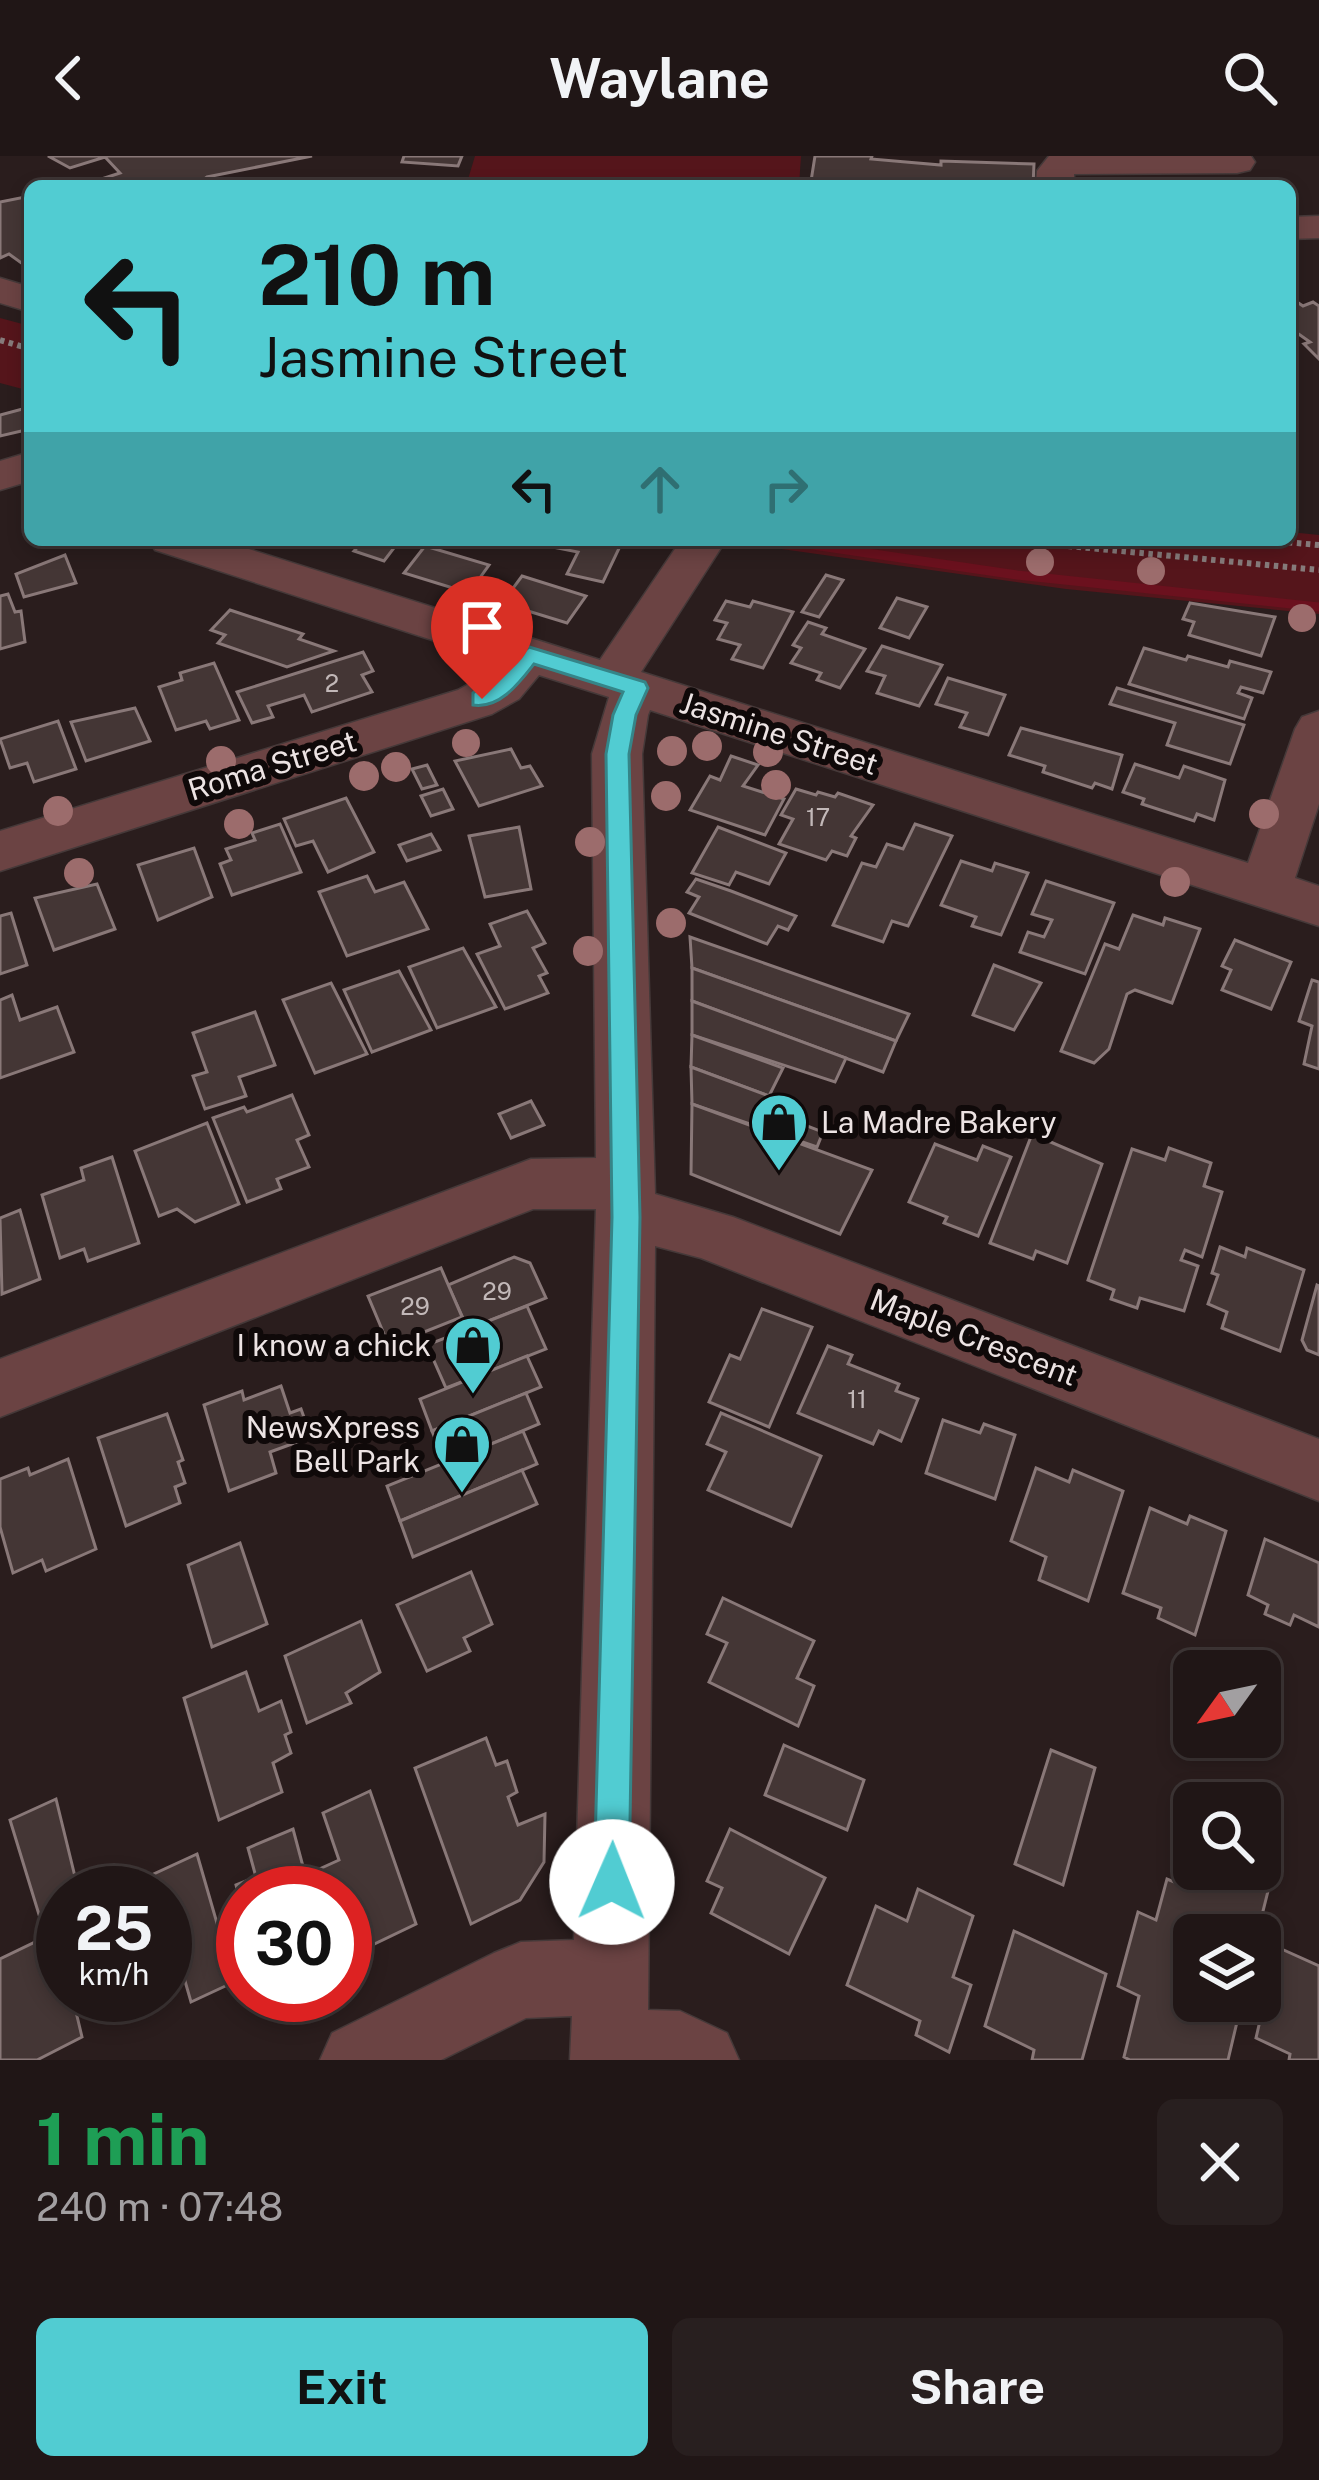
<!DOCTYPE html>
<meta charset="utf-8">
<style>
:root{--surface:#201616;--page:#281f1f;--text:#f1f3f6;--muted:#a29fa1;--line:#3d3535;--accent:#51ccd2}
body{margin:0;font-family:"Public Sans",sans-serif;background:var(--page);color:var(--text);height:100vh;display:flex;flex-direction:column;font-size:45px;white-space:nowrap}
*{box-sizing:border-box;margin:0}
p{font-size:39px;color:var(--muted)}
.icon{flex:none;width:66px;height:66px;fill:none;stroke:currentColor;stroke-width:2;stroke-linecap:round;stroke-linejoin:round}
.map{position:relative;height:1904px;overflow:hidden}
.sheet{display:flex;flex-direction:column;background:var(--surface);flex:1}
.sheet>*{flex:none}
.top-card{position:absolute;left:24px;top:24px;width:1272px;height:366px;border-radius:18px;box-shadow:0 6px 18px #0003,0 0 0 3px var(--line);background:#51ccd2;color:#111;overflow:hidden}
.needle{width:78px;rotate:237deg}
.fabs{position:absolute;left:1173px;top:1494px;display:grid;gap:24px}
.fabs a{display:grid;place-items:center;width:108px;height:108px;border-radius:18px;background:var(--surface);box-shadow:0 6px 18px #0003,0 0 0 3px var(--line);font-size:60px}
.speed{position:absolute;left:36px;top:1710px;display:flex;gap:24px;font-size:60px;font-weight:700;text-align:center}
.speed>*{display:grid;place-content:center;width:156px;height:156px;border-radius:50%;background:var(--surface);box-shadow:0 6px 18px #0003,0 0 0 3px var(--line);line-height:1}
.speed small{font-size:30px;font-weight:400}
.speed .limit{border:18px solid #d22;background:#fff;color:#111}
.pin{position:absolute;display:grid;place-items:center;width:102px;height:102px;color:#fff;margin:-123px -51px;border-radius:50% 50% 50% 0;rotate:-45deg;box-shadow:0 0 12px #0007}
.pin .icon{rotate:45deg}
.me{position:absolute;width:132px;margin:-66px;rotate:1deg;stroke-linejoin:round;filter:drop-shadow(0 0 9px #0008)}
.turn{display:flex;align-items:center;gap:42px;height:252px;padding:0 36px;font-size:54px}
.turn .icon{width:156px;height:156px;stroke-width:2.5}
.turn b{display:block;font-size:84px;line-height:102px}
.lanes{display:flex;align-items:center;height:114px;padding:0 36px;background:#0003;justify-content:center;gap:60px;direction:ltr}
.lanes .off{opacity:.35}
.round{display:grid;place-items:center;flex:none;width:126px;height:126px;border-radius:18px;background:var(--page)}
.headline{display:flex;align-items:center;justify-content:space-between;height:204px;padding:0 36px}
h1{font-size:72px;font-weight:700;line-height:90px;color:#1e9e55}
.primary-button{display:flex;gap:24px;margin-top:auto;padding:24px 36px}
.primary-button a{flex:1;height:138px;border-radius:18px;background:var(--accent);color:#111;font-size:48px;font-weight:700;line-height:138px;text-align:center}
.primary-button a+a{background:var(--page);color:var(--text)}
header{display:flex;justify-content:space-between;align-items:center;height:156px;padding:0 36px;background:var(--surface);font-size:54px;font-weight:700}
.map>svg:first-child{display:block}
.green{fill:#55151b}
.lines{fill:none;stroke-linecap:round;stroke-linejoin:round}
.stream{stroke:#6b111e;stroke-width:9}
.building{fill:#443635;stroke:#897878;stroke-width:3}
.minor-casing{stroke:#453939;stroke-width:3}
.path{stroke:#867b7b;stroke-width:6;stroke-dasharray:4.5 4.5;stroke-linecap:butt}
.minor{fill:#6b4343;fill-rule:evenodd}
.tree{fill:#9c6c6c}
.route{fill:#51ccd2;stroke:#358588;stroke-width:3}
.labels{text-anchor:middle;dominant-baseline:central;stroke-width:12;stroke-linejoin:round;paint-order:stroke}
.number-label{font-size:24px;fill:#c2b8b8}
.street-label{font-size:30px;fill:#ece3e3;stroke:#0f0909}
.poi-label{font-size:30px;fill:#ece3e3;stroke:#0f0909;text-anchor:end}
</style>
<header><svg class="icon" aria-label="back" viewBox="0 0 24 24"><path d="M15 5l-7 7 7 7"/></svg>Waylane<svg class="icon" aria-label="search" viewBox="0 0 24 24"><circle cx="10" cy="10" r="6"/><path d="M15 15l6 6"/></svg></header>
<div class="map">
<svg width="1319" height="1904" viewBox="0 0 1319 1904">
<rect width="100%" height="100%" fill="#2a1d1d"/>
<!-- green -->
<g class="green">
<path d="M475 0H801L799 30H466Z"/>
<path d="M0 162 30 170V235L0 227Z"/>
<path d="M1290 376 1319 379V458L1066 433 717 384H1290Z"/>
</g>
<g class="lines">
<!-- stream -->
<path class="stream" d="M779 384 1017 419 1319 451"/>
</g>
<!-- building -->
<g class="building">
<path d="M48 0H312L207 21 195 30H80L120 17 105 1 70 12Z"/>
<path d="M404 0H462L458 10 402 6Z"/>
<path d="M815 0H872L871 3 941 9V5L1034 8 1033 30H818L811 25Z"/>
<path d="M30 40V109L27 111 9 98 0 102V46Z"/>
<path d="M1294 144 1303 150 1313 146 1319 150V203L1304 188 1310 186 1290 172V146Z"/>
<path d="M30 251V273L0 280V259Z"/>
<path d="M364 384H400L384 405 354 395Z"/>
<path d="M539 384H623L603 426 567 418 578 396 537 388Z"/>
<path d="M425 390 489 409 469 437 404 417Z"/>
<path d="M65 399 76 427 24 441 16 418Z"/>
<path d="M826 419 843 424 819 461 802 456Z"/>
<path d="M522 420 586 440 567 467 502 447Z"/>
<path d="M8 438 15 456 21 455 25 486 0 493V440Z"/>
<path d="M897 442 927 451 909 482 880 472Z"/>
<path d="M726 445 750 451 753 445 793 456 763 512 732 503 740 489 718 483 727 467 715 464Z"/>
<path d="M1190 447 1275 461 1261 500 1189 479 1194 466 1183 463Z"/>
<path d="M230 454 303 478 299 483 334 495 287 511 218 487 225 479 211 474Z"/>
<path d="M808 466 826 472 822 478 865 493 840 532 817 524 821 517 791 507 801 492 793 489Z"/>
<path d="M882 490 942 509 919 550 877 537 885 520 867 515Z"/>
<path d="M1144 492 1186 504 1188 500 1228 511 1230 505 1271 516 1263 537 1241 531 1238 537 1252 542 1244 563 1129 528Z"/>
<path d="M363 496 373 515 362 519 372 536 312 556 304 539 268 550 273 561 252 567 237 536Z"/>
<path d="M214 507 239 564 210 573 206 565 176 574 159 531 182 524 180 517Z"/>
<path d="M948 522 1005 539 988 579 960 571 967 557 936 548Z"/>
<path d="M1117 532 1244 569 1230 608 1167 589 1175 567 1110 548Z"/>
<path d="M135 552 150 585 86 605 71 566Z"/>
<path d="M58 565 76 613 34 626 27 607 10 612 0 583Z"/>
<path d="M1021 572 1122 599 1112 633 1095 627 1092 632 1043 616 1045 610 1009 599Z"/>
<path d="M511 593 521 612 530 610 542 630 479 650 455 605Z"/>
<path d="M731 600 758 609 743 630 784 643 765 679 690 654 710 620 720 624Z"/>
<path d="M1135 608 1179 622 1184 610 1225 624 1214 664 1197 658 1194 665 1142 648 1144 643 1123 636Z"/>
<path d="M427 609 437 629 422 633 412 613Z"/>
<path d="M443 633 453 653 431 660 421 640Z"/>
<path d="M796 633 816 639 818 636 835 641 838 637 873 649 851 680 856 682 847 700 832 695 826 704 779 688 793 663 781 659Z"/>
<path d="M346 642 374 696 328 716 313 685 296 690 284 663Z"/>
<path d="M280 668 301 716 232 739 220 708 231 704 226 693 255 684 252 677Z"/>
<path d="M915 668 952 680 908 770 892 765 883 786 833 769 862 707 876 711 887 688 903 693Z"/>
<path d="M519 671 531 733 485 741 469 680Z"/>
<path d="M718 671 786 697 769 728 736 716 729 729 692 717Z"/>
<path d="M431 678 440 694 407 705 399 689Z"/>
<path d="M194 692 212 741 158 764 138 709Z"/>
<path d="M961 705 992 715 995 707 1028 717 1001 779 972 770 976 761 941 749Z"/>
<path d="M367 720 375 736 404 726 428 773 347 800 319 736Z"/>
<path d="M696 723 731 735 796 760 788 774 778 770 767 788 689 757 699 741 687 736Z"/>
<path d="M1046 725 1114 747 1085 818 1020 796 1028 776 1044 781 1052 764 1032 758Z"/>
<path d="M97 728 115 773 54 794 35 742Z"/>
<path d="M527 755 545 787 533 792 547 817 539 820 548 837 505 853 477 798 500 790 490 768Z"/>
<path d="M11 757 27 809 0 818V760Z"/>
<path d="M1133 759 1163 769 1165 762 1200 773 1172 847 1135 834 1127 838 1109 893 1094 907 1061 895 1105 788 1119 793Z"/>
<path d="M690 781 909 858 896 885 692 812Z"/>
<path d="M1235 784 1291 806 1271 853 1222 834 1231 814 1222 810Z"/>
<path d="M463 792 496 851 437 872 409 811Z"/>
<path d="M994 809 1041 827 1014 874 973 859Z"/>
<path d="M692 812 896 885 883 916 692 845Z"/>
<path d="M399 815 431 874 372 896 344 834Z"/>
<path d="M1312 824 1319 826V913L1304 908 1312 870 1299 865Z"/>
<path d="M331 827 367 898 315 917 283 844Z"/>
<path d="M12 839 20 864 57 851 74 896 0 922V844Z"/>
<path d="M692 845 846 902 835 926 692 879Z"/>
<path d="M255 856 275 909 239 921 246 940 205 953 193 920 207 916 193 877Z"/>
<path d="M692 879 783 912 769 940 691 911Z"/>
<path d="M691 911 769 940 763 953 823 976 817 991 692 948Z"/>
<path d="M292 939 309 979 297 984 309 1011 277 1023 281 1033 247 1046 213 962 244 951 247 956Z"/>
<path d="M531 945 544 969 511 982 499 958Z"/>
<path d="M692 948 872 1014 840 1078 691 1018Z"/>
<path d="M207 967 239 1048 195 1066 177 1053 159 1060 135 995Z"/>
<path d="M1032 978 1102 1008 1067 1107 1036 1095 1033 1103 990 1087Z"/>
<path d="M935 988 977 1004 983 990 1011 1001 978 1080 944 1067 947 1061 909 1046Z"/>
<path d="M1169 992 1211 1007 1204 1030 1222 1036 1202 1101 1185 1094 1181 1104 1198 1110 1184 1155 1140 1142 1137 1152 1111 1143 1114 1134 1088 1124 1132 993 1165 1004Z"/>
<path d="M112 1001 139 1087 88 1105 84 1093 60 1102 42 1039 84 1024 81 1012Z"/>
<path d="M20 1054 40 1123 2 1138 0 1062Z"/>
<path d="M1220 1091 1245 1101 1247 1092 1304 1114 1280 1195 1222 1172 1227 1156 1208 1148 1218 1119 1212 1117Z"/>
<path d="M514 1101 530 1107 546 1142 468 1173 448 1129Z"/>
<path d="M441 1112 462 1161 389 1190 368 1140Z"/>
<path d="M1317 1129 1319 1130V1199L1307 1194 1302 1184Z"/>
<path d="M527 1150 546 1193 446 1232 427 1189Z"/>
<path d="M762 1153 812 1171 769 1271 709 1246 730 1199 740 1203Z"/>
<path d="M828 1190 852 1199 848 1208 899 1228 896 1235 918 1243 901 1285 879 1275 873 1288 798 1257Z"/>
<path d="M527 1200 541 1231 432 1275 420 1243Z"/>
<path d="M281 1230 290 1257 301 1253 311 1281 270 1296 276 1317 229 1335 204 1249 242 1235 244 1244Z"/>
<path d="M526 1237 539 1268 445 1307 432 1275Z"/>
<path d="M721 1257 821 1300 791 1370 708 1334 726 1296 707 1288Z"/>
<path d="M167 1258 183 1304 178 1306 185 1327 175 1331 180 1347 126 1370 98 1282Z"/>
<path d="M943 1264 980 1277 984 1268 1015 1279 995 1343 926 1317Z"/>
<path d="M523 1275 537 1308 400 1365 387 1330Z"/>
<path d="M68 1303 96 1393 46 1415 42 1404 13 1417 0 1371V1323L28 1312 30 1319Z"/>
<path d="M1036 1312 1069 1326 1073 1314 1123 1335 1088 1445 1039 1424 1046 1401 1011 1385Z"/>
<path d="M522 1314 537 1348 413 1401 400 1365Z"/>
<path d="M1150 1352 1187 1368 1190 1360 1226 1375 1195 1479 1158 1462 1161 1452 1123 1437Z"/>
<path d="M1265 1383 1319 1407V1471L1294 1459 1290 1469 1265 1458 1268 1449 1248 1439Z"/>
<path d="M240 1387 267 1468 212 1491 188 1409Z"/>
<path d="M471 1416 492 1468 464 1482 470 1495 427 1515 397 1449Z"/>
<path d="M723 1442 814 1485 797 1522 814 1530 798 1570 709 1526 727 1487 707 1478Z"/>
<path d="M361 1465 380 1516 346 1537 351 1547 307 1567 285 1500Z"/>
<path d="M246 1516 259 1555 281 1545 291 1576 285 1579 291 1597 273 1607 282 1636 219 1664 184 1542Z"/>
<path d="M486 1582 496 1609 507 1605 517 1636 508 1641 518 1669 545 1658 544 1706 520 1744 471 1768 415 1612Z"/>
<path d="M784 1589 864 1624 847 1674 765 1639Z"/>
<path d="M1051 1594 1095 1612 1063 1729 1015 1708Z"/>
<path d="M370 1635 416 1768 345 1802V1737H323L315 1715 339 1704 323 1657Z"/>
<path d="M56 1643 79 1737H63V1766L44 1775 10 1664Z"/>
<path d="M293 1673 305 1718 310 1715 317 1737H243V1757L236 1729 256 1721 248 1692Z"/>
<path d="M730 1673 825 1722 789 1798 711 1757 722 1732 707 1725Z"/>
<path d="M1192 1697 1194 1713H1229L1269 1731 1257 1779H1194V1845H1242L1228 1904H1130L1124 1901 1139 1840 1118 1830 1138 1756 1156 1764 1167 1723 1184 1730Z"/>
<path d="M197 1698 234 1826 191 1846 185 1825 165 1835V1737H131L130 1729Z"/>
<path d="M918 1733 973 1760 953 1821 971 1829 949 1896 916 1879 920 1865 847 1829 876 1750 907 1765Z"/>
<path d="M1014 1775 1106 1818 1082 1904H1032L1034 1894 985 1870Z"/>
<path d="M56 1776 63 1803V1839H72L82 1881 37 1904H0V1803Z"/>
<path d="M1277 1791 1319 1810V1904H1289L1290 1898 1256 1882Z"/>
</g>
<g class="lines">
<defs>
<g id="minor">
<path d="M1049 0H1251L1255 6 1250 14 1237 17 1074 18V30H1036L1037 15Z"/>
<path d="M1319 60V82L1290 83V61Z"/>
<path d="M0 122 30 131V156L0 147Z"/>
<path d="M30 296V325L0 334V305Z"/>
<path d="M149 384H220L600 504 681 384H726L641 516 1248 707 1295 573 1302 561 1319 555V648L1295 722 1319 730V770L650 554 648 559 642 598 655 1038 733 1061 1319 1283V1345L701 1102 655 1090 648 1854 680 1855 727 1877 739 1904H570L572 1860 526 1862 441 1904H320L332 1877 494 1797 521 1786 574 1784 596 1053H533L0 1261V1203L531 1003 596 1002 592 598 609 541 539 519 519 543 492 558 0 715V675L458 534 485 519 497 505 155 394Z"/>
</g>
</defs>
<!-- minor casing -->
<use href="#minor" class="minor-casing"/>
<!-- path -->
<g class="path">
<path d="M0 184 30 193"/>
<path d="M1005 384 1319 414"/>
<path d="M1261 384 1319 389"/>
</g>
<!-- minor -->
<use href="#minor" class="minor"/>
</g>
<!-- trees -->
<g class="tree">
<circle cx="1040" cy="406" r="14"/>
<circle cx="1151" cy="415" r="14"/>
<circle cx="1302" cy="462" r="14"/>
<circle cx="466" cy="587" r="14"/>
<circle cx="707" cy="590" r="15"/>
<circle cx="672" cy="595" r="15"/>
<circle cx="768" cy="596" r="15"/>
<circle cx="221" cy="605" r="15"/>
<circle cx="396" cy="611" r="15"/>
<circle cx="364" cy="620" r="15"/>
<circle cx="776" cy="629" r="15"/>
<circle cx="666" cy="640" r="15"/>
<circle cx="58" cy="655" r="15"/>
<circle cx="1264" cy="658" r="15"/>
<circle cx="239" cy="668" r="15"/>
<circle cx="590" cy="686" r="15"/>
<circle cx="79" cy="717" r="15"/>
<circle cx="1175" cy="726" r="15"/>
<circle cx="671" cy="767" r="15"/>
<circle cx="588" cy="795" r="15"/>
</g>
<!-- route -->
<path class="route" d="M529 491 645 526 648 532 636 559 629 598 640 1061 629 1726 624 1738 612 1744 599 1738 594 1726 612 1061 606 598 613 559 623 536 534 508C519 527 500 553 473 549V537Z"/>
<!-- icons -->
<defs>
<symbol id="shop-pin" viewBox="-11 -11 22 30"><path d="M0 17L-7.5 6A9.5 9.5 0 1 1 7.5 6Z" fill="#51ccd2" stroke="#0f0909"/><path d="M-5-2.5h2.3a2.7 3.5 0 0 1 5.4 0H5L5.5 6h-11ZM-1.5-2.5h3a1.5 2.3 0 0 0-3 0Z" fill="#111"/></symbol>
</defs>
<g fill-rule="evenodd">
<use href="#shop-pin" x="746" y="933" width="66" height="90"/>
<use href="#shop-pin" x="440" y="1156" width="66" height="90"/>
<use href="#shop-pin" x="429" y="1255" width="66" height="90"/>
</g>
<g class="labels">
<!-- number labels -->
<g class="number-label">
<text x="332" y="527">2</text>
<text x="818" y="661">17</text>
<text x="497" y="1135">29</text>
<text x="415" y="1150">29</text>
<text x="857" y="1243">11</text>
</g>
<!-- street labels -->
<g class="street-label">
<text transform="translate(779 577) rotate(18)">Jasmine Street</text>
<text transform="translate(272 609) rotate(-17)">Roma Street</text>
<text transform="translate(974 1181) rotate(21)">Maple Crescent</text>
</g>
<!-- poi labels -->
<g class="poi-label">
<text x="821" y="966" text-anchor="start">La Madre Bakery</text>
<text x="431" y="1189">I know a chick</text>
<text x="420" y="1271">NewsXpress<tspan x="420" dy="34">Bell Park</tspan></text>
</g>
</g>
</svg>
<div class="fabs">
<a><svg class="needle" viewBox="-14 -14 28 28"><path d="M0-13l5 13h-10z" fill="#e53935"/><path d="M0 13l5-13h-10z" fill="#a29fa1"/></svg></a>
<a><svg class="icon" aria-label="search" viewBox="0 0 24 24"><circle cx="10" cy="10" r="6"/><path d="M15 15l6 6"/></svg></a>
<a><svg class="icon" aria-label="layers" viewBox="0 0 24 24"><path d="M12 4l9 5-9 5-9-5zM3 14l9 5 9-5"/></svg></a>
</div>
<div class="speed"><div>25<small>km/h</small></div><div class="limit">30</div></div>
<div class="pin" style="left:482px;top:543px;background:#d93025"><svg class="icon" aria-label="arrive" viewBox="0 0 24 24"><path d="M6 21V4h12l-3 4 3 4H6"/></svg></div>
<svg class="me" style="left:612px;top:1726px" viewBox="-20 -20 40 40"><circle r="19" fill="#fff"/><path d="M0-13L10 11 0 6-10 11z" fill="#51ccd2"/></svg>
<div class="top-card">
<div class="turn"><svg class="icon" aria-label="left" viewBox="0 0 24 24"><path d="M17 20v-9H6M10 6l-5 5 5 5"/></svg><div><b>210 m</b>Jasmine Street</div></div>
<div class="lanes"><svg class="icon" aria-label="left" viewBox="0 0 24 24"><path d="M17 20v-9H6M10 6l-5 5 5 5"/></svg><svg class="icon off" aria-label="ahead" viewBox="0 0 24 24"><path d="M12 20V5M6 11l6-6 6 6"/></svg><svg class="icon off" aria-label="right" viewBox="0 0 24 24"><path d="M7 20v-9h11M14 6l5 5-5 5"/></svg></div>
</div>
</div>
<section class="sheet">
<div class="headline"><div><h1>1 min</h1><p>240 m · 07:48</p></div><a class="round"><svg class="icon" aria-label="close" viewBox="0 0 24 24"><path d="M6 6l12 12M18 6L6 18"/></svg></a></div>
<div class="primary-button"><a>Exit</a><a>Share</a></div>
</section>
